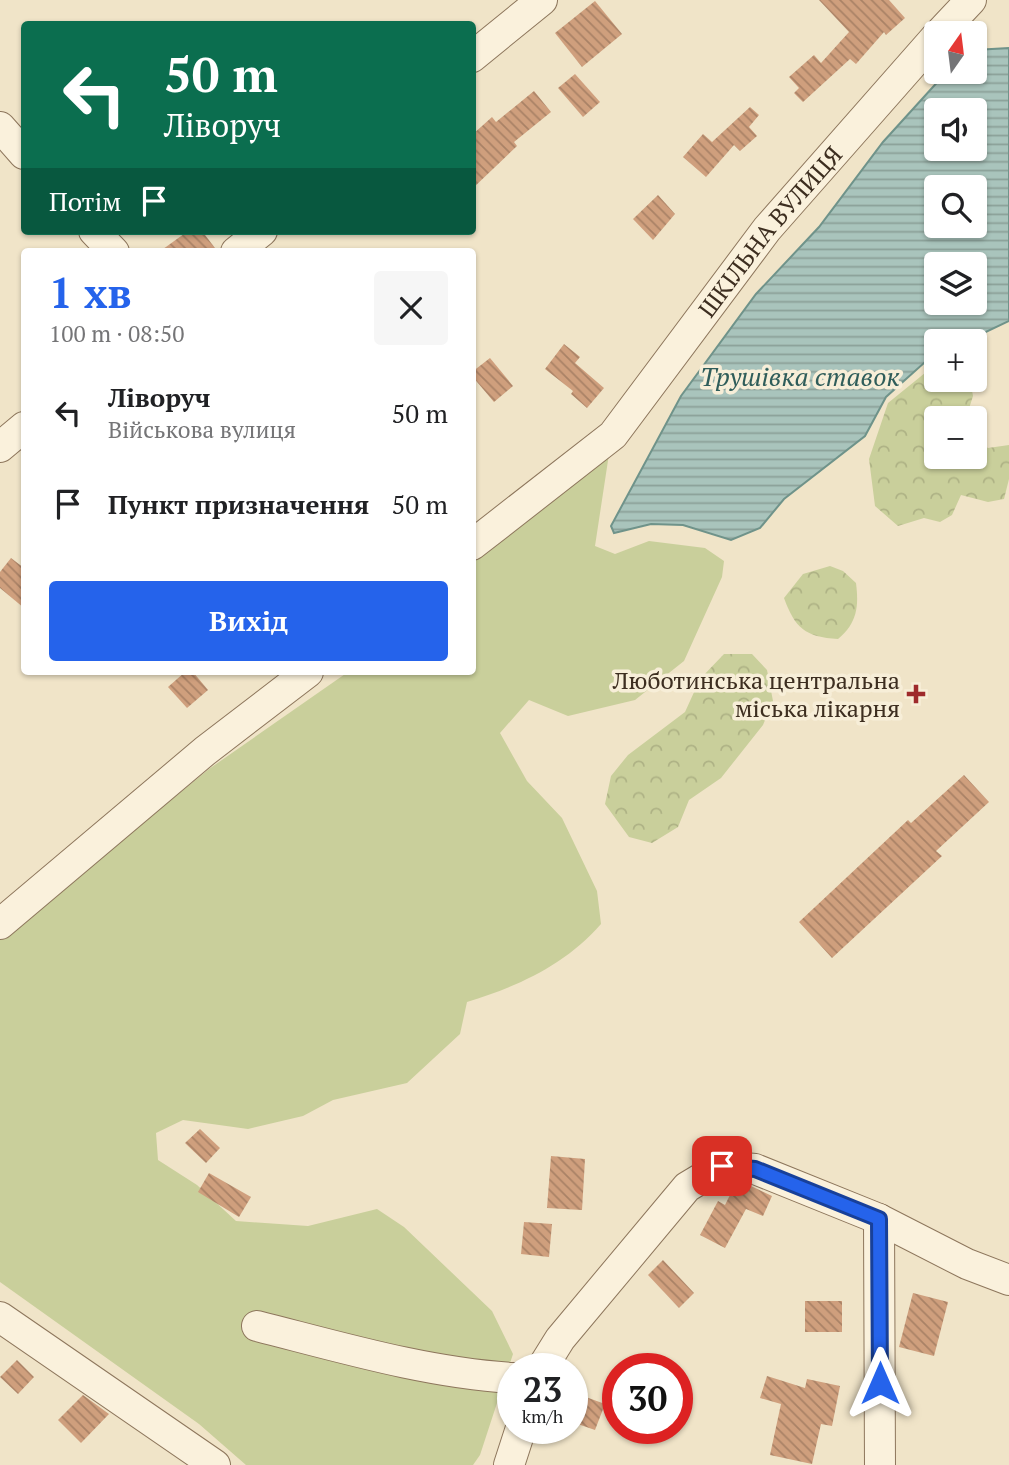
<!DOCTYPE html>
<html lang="uk">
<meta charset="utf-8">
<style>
:root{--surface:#fff;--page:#f6f6f6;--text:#202124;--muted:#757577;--accent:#2563eb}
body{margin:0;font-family:"PT Serif",serif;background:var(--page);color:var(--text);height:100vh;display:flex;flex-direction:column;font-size:26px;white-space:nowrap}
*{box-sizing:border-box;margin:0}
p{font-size:23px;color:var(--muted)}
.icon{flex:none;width:38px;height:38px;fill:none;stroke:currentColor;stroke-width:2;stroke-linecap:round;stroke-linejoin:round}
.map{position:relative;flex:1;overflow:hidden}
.panel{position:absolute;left:21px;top:248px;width:455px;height:427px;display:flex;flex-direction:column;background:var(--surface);border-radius:7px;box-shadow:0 2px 5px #0004}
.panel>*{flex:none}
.guide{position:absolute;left:21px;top:21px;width:455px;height:214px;border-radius:7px;box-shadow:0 2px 5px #0004;background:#0b6e4f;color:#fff;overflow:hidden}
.needle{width:46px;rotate:14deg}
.fabs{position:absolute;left:924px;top:21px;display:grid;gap:14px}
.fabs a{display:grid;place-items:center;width:63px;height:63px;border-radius:7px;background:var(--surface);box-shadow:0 2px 5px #0004;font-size:35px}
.speed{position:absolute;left:497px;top:1353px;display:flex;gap:14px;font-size:35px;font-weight:700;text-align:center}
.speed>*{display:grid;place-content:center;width:91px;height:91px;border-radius:50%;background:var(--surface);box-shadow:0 2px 5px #0004;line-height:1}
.speed small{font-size:18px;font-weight:400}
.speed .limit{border:10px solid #d22;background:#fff;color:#111}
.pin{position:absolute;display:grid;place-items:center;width:60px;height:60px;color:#fff;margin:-30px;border-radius:14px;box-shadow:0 4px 10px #0006}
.me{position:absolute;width:77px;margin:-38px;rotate:0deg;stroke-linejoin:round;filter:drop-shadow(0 0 5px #0008)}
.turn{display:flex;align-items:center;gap:24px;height:147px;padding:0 28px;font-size:32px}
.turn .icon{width:91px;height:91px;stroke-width:2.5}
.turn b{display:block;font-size:49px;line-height:60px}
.then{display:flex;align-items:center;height:66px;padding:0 28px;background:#0003;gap:14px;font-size:26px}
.round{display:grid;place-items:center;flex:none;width:74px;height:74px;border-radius:7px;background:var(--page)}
.headline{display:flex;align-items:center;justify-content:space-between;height:119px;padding:0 28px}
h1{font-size:42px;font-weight:800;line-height:52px;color:var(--accent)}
.action{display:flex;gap:14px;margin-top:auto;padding:14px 28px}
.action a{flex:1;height:80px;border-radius:7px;background:var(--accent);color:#fff;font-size:28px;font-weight:800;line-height:80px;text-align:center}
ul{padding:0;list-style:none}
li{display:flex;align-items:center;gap:21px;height:91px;padding:0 28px}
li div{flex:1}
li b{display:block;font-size:26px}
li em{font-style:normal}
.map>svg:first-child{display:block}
.forest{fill:url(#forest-crowns)}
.park{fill:#c9cf9b}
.water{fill:url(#water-rules);stroke:#6f938a;stroke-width:2;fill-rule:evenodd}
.building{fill:url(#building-back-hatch)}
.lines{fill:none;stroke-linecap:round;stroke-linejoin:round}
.minor-casing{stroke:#8d765c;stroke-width:32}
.minor{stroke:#faf1dc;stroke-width:30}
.route-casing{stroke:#184099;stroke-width:18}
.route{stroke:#2563eb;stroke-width:12}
.poi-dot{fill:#9e2a2b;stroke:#f7eed8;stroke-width:2.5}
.labels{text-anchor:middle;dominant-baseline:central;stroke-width:7;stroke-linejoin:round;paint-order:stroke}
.street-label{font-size:24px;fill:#3d2e20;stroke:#f7eed8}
.poi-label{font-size:24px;fill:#3d2e20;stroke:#f7eed8;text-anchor:end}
.water-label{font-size:26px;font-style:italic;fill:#2f5d5a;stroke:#f7eed8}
</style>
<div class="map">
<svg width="1009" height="1465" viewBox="0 0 1009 1465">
<defs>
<pattern id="forest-crowns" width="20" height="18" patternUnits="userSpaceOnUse" patternTransform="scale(1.75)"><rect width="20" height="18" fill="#c9cf9b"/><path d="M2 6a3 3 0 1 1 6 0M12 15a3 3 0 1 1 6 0" fill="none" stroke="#aeb285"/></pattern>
<pattern id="water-rules" width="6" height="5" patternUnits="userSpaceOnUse" patternTransform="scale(1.75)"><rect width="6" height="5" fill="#a9c4bc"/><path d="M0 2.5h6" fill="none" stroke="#8ba098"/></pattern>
<pattern id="building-back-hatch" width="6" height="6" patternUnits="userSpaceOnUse" patternTransform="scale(1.75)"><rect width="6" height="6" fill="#cf9f7d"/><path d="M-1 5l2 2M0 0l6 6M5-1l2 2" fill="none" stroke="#a98266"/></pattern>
</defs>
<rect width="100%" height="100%" fill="#f0e4c8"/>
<!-- forest -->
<g class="forest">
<path d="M936 364V380H970L973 396 966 418H936V457H975V441L988 448 1009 445V479L1004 499 988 502 961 495 952 515 940 522 924 518 898 526 875 506 869 459 888 403Z"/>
<path d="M830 566 843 571 856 583C859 607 857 623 838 639 805 637 795 628 784 598L803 574Z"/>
<path d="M724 654H752L767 670 773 701 763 725 721 778 689 800 678 827 652 843 629 837 605 804 611 776 628 755 685 712 700 679Z"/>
</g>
<!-- park -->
<path class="park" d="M609 454 595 546 615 554 649 541 705 548 724 561 722 577 684 661 635 700 568 716 529 700 500 733 527 781 562 818 597 891 601 924C565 965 519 986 467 1002L460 1034 407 1083 333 1100 303 1116 248 1129 183 1120 156 1133 158 1160 197 1185 236 1221 308 1226 377 1209 404 1227 492 1311 513 1354 480 1455 473 1465H246L199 1424 0 1282V939L209 769 348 672H472L473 552Z"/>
<!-- water -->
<path class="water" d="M1009 48V321L967 341H936V356L925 362 886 397 865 436 784 499 760 528 731 540 683 525 651 524 614 533 611 526 681 396 756 294 819 227 883 142 942 77 948 72H975V50ZM975 110V149H936V110ZM975 187V226H936V187ZM936 264H975V303H936Z"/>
<!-- building -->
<g class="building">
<path d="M819 0H889L905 18 886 35 884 32 856 64 850 59 803 102 794 93 799 88 789 77 814 55 821 63 849 32Z"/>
<path d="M595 1 622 34 582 67 555 33Z"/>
<path d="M575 74 600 102 583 117 558 88Z"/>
<path d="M534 91 551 112 514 142 517 146 472 189V135L492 117 496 122Z"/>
<path d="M750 107 759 115 749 127 757 136 740 151 734 145 706 177 683 157 703 134 712 142Z"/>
<path d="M658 195 675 214 653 240 633 219Z"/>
<path d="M188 231H202L218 252H159Z"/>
<path d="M564 344 580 357 575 363 604 388 587 408 571 394 573 391 545 369Z"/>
<path d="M490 358 513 386 494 402 472 376V372Z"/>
<path d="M11 558 24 568V608L0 588V572Z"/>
<path d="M185 672H193L208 690 187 708 168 687Z"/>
<path d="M964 775 989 802 936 851 942 856 832 958 799 922 908 820 911 823Z"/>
<path d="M200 1129 220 1148 206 1163 185 1143Z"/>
<path d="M551 1156 585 1159 582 1210 547 1208Z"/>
<path d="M209 1173 251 1197 239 1217 198 1192Z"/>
<path d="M735 1185 751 1186 772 1196 763 1216 746 1209 725 1248 700 1235 718 1201 725 1205Z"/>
<path d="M524 1222 552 1224 549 1257 521 1254Z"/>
<path d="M663 1260 694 1293 679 1308 648 1275Z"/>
<path d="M913 1293 948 1302 934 1356 899 1347Z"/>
<rect x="805" y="1301" width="37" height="31"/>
<path d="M17 1360 34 1377 18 1394 0 1377Z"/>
<path d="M767 1376 805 1388 807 1379 840 1386 832 1426 821 1424 812 1464 770 1455 781 1404 760 1398Z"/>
<path d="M572 1392 605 1404 595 1430 572 1422Z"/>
<path d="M83 1395 109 1414 81 1443 58 1420Z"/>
</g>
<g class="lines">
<defs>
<g id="minor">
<path d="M940 33 971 0"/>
<path d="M472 57 542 0"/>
<path d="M0 127 24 154"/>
<path d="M94 231 114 252"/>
<path d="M236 252 262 231"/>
<path d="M0 447 24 427"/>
<path id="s1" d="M472 545 613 435 767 229 936 37"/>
<path d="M0 924 205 751 308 672"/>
<path d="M879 1219 880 1465"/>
<path d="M0 1317 215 1465"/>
<path d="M257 1326C340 1347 427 1373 513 1378"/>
<path d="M542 1368 560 1339 687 1187 722 1166 755 1169 879 1219 967 1264 1009 1280"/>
<path d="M509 1465 521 1428"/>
</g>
</defs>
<!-- minor casing -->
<use href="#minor" class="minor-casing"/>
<!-- minor -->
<use href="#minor" class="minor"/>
</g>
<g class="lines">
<defs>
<path id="route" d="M722 1166 755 1169 879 1219 880 1383"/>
</defs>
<!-- route casing -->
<use href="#route" class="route-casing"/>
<!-- route -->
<use href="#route" class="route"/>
</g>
<!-- markers -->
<path class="poi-dot" d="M912.5 683.5h7v7h7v7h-7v7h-7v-7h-7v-7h7z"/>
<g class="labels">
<!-- street labels -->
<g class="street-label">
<text stroke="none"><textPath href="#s1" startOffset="436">ШКІЛЬНА ВУЛИЦЯ</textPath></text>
</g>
<!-- poi labels -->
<g class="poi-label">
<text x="900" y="680">Люботинська центральна<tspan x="900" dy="28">міська лікарня</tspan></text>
</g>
<!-- water labels -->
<g class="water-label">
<text x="800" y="376">Трушівка ставок</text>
</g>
</g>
</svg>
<div class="fabs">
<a><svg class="needle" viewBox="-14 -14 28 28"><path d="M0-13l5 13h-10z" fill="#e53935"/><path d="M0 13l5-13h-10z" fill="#757577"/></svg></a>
<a><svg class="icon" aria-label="sound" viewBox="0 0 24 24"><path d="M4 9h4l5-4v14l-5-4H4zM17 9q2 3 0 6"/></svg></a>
<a><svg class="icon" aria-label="search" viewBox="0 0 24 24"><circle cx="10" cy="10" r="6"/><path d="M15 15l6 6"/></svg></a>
<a><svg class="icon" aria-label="layers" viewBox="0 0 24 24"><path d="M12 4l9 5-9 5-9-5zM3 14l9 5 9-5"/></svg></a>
<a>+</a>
<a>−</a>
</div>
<div class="speed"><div>23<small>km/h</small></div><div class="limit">30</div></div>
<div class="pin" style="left:722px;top:1166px;background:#d93025"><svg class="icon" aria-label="arrive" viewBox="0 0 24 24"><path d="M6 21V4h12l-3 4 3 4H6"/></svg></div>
<svg class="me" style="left:880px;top:1383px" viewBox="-20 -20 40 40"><path d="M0-17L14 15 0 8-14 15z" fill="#2563eb" stroke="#fff" stroke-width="4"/></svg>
<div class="guide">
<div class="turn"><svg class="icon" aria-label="left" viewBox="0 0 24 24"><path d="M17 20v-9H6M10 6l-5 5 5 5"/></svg><div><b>50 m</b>Ліворуч</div></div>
<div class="then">Потім<svg class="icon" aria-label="arrive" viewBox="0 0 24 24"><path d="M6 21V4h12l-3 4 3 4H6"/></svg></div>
</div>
<section class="panel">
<div class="headline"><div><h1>1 хв</h1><p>100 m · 08:50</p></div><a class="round"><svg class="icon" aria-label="close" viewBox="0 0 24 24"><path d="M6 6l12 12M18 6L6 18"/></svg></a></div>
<ul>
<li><svg class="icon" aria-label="left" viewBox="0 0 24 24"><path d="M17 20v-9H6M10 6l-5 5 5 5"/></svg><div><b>Ліворуч</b><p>Військова вулиця</p></div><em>50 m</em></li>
<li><svg class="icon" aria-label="arrive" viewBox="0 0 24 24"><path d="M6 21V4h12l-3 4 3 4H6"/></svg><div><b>Пункт призначення</b></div><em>50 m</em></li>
</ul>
<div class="action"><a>Вихід</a></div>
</section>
</div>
